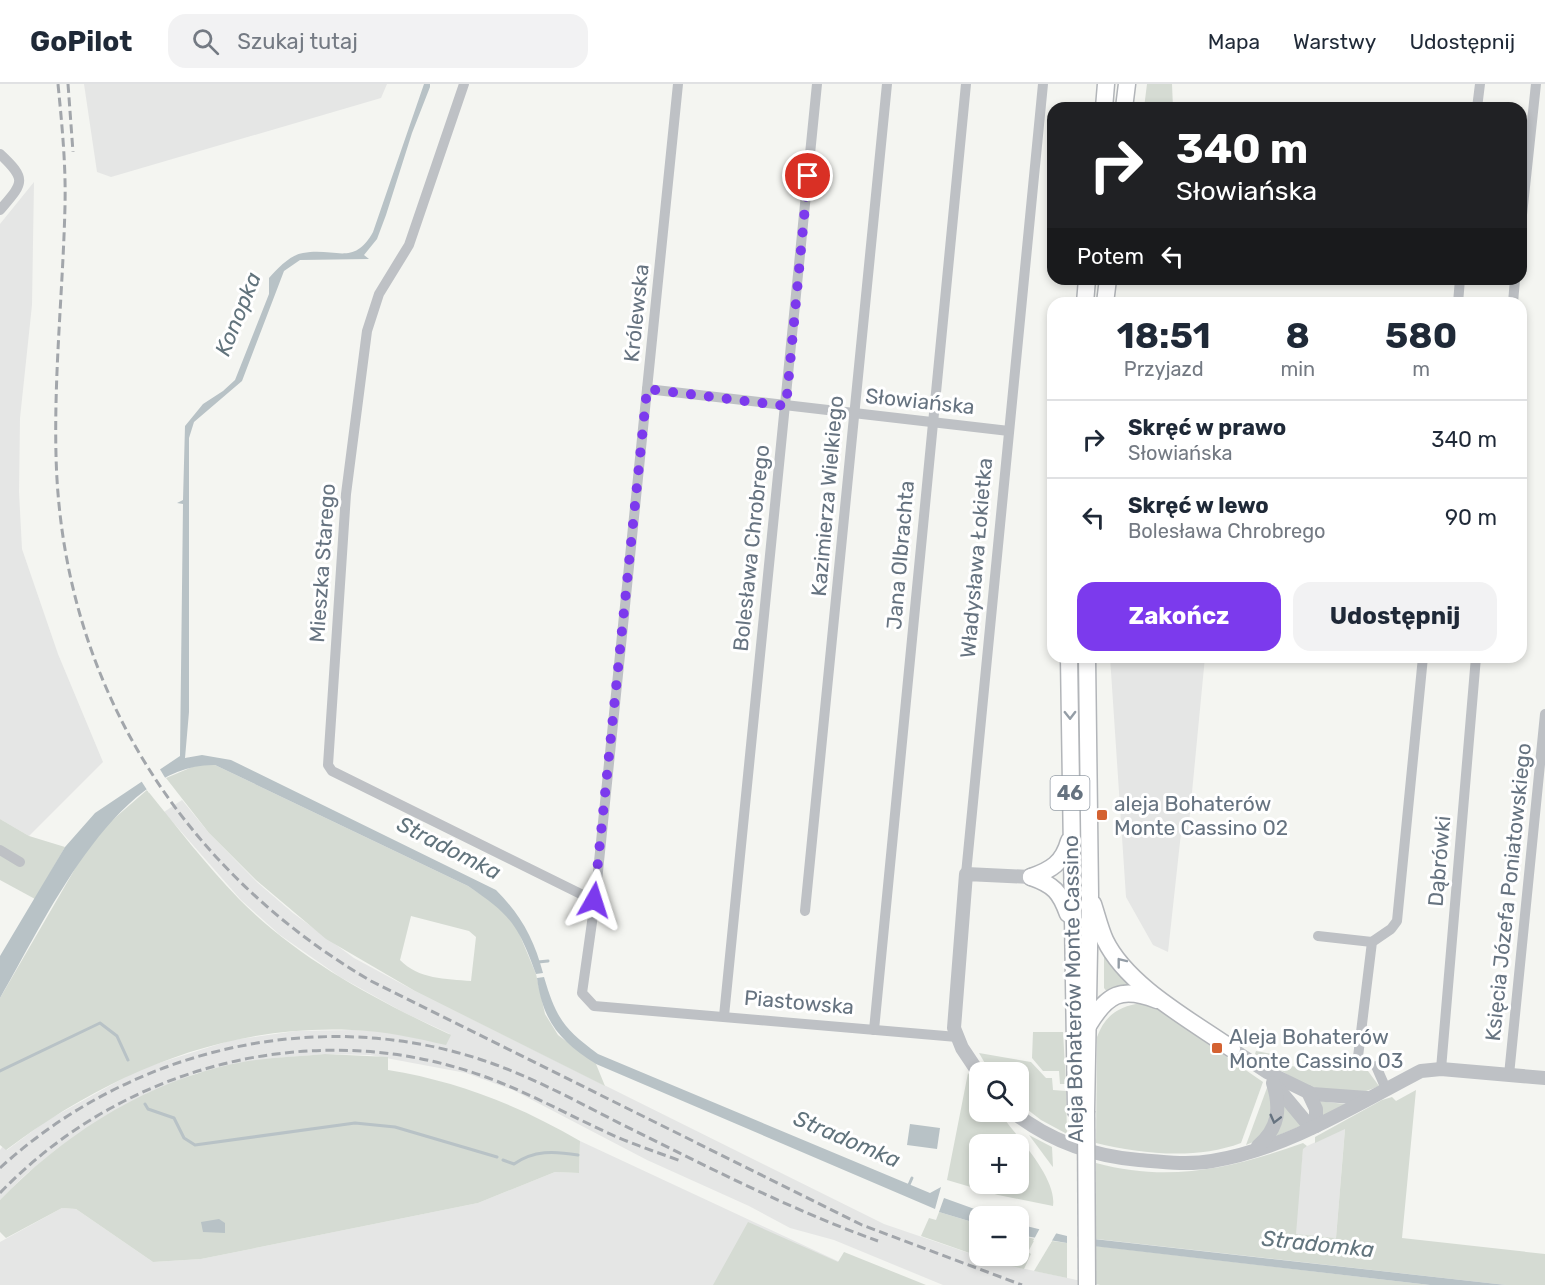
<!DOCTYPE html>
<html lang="pl">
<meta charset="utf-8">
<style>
:root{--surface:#fff;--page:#f2f2f3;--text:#1f2937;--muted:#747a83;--line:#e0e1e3;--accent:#7c3aed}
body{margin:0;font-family:Rubik,sans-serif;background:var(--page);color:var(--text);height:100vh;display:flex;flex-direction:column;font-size:22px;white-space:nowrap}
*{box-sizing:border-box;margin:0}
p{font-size:20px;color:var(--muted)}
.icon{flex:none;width:33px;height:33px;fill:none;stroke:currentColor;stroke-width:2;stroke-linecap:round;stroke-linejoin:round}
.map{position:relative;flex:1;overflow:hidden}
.details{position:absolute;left:1047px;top:213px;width:480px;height:366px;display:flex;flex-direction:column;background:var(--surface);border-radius:18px;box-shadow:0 3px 9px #0003}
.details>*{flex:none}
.banner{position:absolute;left:1047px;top:18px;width:480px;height:183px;border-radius:18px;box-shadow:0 3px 9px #0003;background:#202124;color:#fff;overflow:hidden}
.buttons{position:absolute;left:969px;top:978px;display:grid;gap:12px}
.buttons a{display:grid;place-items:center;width:60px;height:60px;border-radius:12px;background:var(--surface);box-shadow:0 3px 9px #0003;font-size:30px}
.pin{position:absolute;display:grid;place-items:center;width:51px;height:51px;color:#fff;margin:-26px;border:3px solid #fff;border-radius:50%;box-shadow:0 2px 6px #0007}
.me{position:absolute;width:66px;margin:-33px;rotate:6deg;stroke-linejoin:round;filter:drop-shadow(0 0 4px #0008)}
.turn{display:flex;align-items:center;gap:21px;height:126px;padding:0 30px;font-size:27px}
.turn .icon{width:78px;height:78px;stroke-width:2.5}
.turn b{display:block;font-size:42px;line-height:51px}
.then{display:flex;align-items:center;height:57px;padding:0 30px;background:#0003;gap:12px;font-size:22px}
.eta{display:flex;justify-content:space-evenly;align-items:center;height:102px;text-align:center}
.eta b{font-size:36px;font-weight:700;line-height:42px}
.action{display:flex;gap:12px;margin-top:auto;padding:12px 30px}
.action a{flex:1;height:69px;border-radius:18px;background:var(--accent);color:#fff;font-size:24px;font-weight:700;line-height:69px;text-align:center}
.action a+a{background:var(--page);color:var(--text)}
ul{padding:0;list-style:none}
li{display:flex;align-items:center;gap:18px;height:78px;padding:0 30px;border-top:2px solid var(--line)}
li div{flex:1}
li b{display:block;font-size:22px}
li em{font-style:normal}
header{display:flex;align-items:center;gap:36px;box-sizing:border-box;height:84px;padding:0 30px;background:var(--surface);border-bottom:2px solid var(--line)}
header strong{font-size:28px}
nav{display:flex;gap:33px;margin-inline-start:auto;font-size:21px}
.search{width:420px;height:54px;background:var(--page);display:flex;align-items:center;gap:15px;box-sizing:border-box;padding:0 21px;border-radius:18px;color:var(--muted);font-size:22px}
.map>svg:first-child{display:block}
.built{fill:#e5e6e5}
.green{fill:#d5dbd3;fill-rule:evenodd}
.water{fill:#b8c2c6}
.pier{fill:#f4f5f1}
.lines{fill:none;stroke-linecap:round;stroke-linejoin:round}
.stream{stroke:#b8c2c6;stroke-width:3}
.primary-casing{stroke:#b2b5b9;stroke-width:19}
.minor{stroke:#bec1c5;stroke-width:10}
.tertiary{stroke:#bec1c5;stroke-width:14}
.primary{stroke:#fff;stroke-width:16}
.rail{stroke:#a2a6ab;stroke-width:3;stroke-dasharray:9 4.5;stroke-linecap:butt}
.primary-bridge-casing{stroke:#b2b5b9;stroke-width:19;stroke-linecap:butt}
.primary-bridge{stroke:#fff;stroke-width:16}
.oneway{stroke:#949da6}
.oneway2{stroke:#667380}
.route{stroke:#7c3aed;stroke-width:10;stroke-dasharray:0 18}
.poi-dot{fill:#d46232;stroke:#fff;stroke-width:2}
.labels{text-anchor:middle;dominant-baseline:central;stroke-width:6;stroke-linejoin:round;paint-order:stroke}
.shield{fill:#fff;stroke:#949da6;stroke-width:1.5}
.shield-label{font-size:20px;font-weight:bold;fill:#667380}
.street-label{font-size:21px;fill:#667380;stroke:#fff}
.poi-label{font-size:21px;fill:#667380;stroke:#fff;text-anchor:start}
.water-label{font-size:22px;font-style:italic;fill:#62747d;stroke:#fff}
</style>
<header>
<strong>GoPilot</strong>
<div class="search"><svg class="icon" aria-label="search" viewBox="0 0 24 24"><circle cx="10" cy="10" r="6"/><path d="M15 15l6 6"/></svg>Szukaj tutaj</div>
<nav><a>Mapa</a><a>Warstwy</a><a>Udostępnij</a></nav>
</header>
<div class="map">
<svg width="1545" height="1201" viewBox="0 0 1545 1201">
<rect width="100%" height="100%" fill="#f4f5f1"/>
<!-- built -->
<g class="built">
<path d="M84 0H387L381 14 111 93 97 88Z"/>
<path d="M34 98 32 221 20 334 19 408 22 465 58 570 103 678 29 752 0 735V140Z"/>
<path d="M1110 573H1205L1188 750 1181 749 1168 868 1153 861 1126 813Z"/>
<path d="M182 716 209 749 258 799 293 829 354 874 415 907 884 1140 998 1179 1100 1201H943L834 1156 790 1144 749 1122 647 1076 513 1006 466 989 370 971 325 970 277 974 197 989 148 1009 106 1032 58 1064 24 1092 0 1116V1066L3 1062 7 1066 46 1037 140 985 232 956 296 947 353 946 450 950 403 928 340 893 280 851 241 816 164 728Z"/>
<path d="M1345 1044 1336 1154 1295 1150 1303 1064Z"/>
<path d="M580 1057 889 1201H0V1158L62 1124 76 1125 153 1178 201 1175 478 1119 555 1088 579 1089Z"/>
</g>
<!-- green -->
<g class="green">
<path d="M1147 0H1172L1173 24H1144Z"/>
<path d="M1075 573H1082L1083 787 1078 788Z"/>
<path d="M197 681H215L468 802 500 823 516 842 536 890 545 930 558 951 596 980 605 1002 415 907 326 855 256 796 209 749 166 694ZM411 832 469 847 476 853 471 897C446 895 418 895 400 876Z"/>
<path d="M147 706C177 743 206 781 239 815 298 875 376 916 451 951L446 961C415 954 384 947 352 946 224 940 107 990 6 1066L0 1061V914L83 771 109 739Z"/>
<path d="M0 735 29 752 65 763 35 815 0 796Z"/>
<path d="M1104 869 1133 902 1108 909 1104 904Z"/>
<path d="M1142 919 1150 920 1263 998 1241 1059C1196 1076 1141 1070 1096 1059L1097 953C1105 931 1119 922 1142 919Z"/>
<path d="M1033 948H1063L1066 1000H1060L1059 987H1043L1032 974Z"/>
<path d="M1256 967 1288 973V982L1368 987 1379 1002C1329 1025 1296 995 1255 970Z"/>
<path d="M979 969 1031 978 1046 994H1052L1053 1006 1066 1007 1067 1050 1041 1036 1019 1019 1018 988H990Z"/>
<path d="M325 970 388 973V986C457 997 520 1022 580 1057L579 1089 555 1088 478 1119 201 1175 153 1178 76 1125 62 1124 6 1154 0 1148V1116C59 1055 136 1004 220 983 254 974 290 973 325 970Z"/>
<path d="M968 989 979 1005 980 1028H997L1002 1032C1018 1054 1057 1094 1053 1122L998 1111 947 1096ZM980 1060H1018V1100H980Z"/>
<path d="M1268 1001 1276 1028 1260 1055 1246 1061Z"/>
<path d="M1416 1006 1402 1154 1545 1170V1201H1506L1096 1155V1079C1170 1099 1233 1084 1303 1059L1307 1062 1303 1065 1296 1150 1336 1154 1345 1045 1315 1059V1053L1382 1016 1392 1013 1396 1017Z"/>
<path d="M1283 1016 1303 1041 1274 1053Z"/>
<path d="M1318 1017 1345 1020 1321 1033Z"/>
<path d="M1029 1051 1052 1063 1053 1083 1052 1082Z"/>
<path d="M939 1128 979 1140 980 1172H1018L1019 1151 1035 1155 1028 1168 1031 1170 1024 1185 998 1179 921 1152 929 1134 936 1136Z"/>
<path d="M748 1138 838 1178 844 1168 926 1201H713Z"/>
<path d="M1052 1157 1067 1159V1194L1034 1187Z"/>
<path d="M1096 1162 1430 1201H1100L1096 1200Z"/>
</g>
<!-- water -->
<g class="water">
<path d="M424 0H430V3L412 49 386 131 377 155 364 171 369 175 300 176 284 187 242 297 194 338 189 354V628L185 674 202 671 231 676 496 806C521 831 534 855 543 889L536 890C518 841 511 831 468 802L215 681C115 679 43 841 0 914V872L65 763 95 729 180 672 183 420 177 419 183 416 185 342 203 320 223 307 235 296 269 210V194C278 184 290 171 303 169 335 163 354 183 373 148Z"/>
<path d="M544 893C556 934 564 945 598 970L930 1109 941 1103 935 1125 596 980C560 957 543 938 537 894Z"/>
<path d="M910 1040 940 1044 937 1065 907 1061Z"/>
<path d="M944 1114 994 1132H980L979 1140 939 1128Z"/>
<path d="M219 1135 225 1139V1149L203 1148 201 1138Z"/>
<path d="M1018 1140 1067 1152 1506 1201H1430L1067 1159 1019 1151Z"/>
</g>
<!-- pier -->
<g class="pier">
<path d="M158 682 167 697 149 709 140 695Z"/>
<path d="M1040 1144 1057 1148 1050 1160 1033 1157Z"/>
<path d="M1067 1149 1096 1152V1165L1067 1162Z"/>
</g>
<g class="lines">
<!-- stream -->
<g class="stream">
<path d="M538 878 548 877"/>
<path d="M0 987 100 939 117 952 128 976"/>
<path d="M145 1020 148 1025 174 1034 184 1054 195 1061 355 1039 395 1043 497 1073"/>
<path d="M503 1076 514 1080C534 1066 554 1067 578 1071"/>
<path d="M908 1103 912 1094"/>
</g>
<defs>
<g id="primary">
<path d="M1104 24 1106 0"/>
<path d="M1124 24 1127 0"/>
<path d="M1085 219 1087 195"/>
<path d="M1105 219 1108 195"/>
<path d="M1069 573 1076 1027"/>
<path d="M1031 793C1054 801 1060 808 1068 830"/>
<path d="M1031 793C1051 786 1063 779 1069 757"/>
<path d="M1093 820C1097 832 1100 845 1105 856 1127 902 1192 937 1232 965"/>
<path d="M1088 942C1107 910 1121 902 1157 916"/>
<path d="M1086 1027 1090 811 1087 573"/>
</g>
</defs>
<!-- primary casing -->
<use href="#primary" class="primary-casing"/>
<!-- minor -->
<g class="minor">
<path d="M464 0 409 161 379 210 367 247 346 410 328 681 332 687 595 817"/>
<path d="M678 0 595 817 582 909 594 922 957 953"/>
<path d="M1477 24 1480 0"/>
<path d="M0 70C28 96 23 99 0 126"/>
<path d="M1521 140 1536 0"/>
<path d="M1458 219 1460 195"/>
<path d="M1513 219 1515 195"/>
<path d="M647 305 1009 347"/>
<path d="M0 766 20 778"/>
<path d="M966 790 1043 0"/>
<path d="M805 827C834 552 859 276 887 0"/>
<path d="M1318 852 1372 858"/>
<path d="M724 932 817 0"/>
<path d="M874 946 966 0"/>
<path d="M1357 981 1372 858 1391 845 1397 837 1423 573"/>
<path d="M1376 982 1386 1005"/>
<path d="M1441 985 1476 573"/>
<path d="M1509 991 1545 630"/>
</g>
<!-- tertiary -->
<g class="tertiary">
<path d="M1232 965 1267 988 1312 1010 1367 1014"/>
<path d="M980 991 962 964 954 944 966 790 1031 793"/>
<path d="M1276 1002 1311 1044"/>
<path d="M1308 1008 1316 1025V1042"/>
<path d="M1013 1028C1050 1057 1091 1072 1139 1076 1163 1078 1188 1081 1212 1077 1287 1065 1355 1021 1421 987L1441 985 1545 994"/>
<path d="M1258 1062C1279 1044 1281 1024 1273 999"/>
</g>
<!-- primary -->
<use href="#primary" class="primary"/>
<!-- rail -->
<g class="rail">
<path d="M58 0C62 41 66 81 65 122 63 205 54 288 56 371 61 595 179 785 371 897L862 1141 1022 1201"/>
<path d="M68 0 73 68"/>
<path d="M0 1084C131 964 322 919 491 979 536 995 578 1018 621 1040 706 1082 789 1125 878 1157"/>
<path d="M0 1109C119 985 303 934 468 987 520 1003 567 1031 617 1053 638 1062 659 1069 681 1077"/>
</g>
<defs>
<path id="primary-bridge" d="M1086 1027 1087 1201"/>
</defs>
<!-- primary-bridge casing -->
<use href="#primary-bridge" class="primary-bridge-casing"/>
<!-- primary-bridge -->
<use href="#primary-bridge" class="primary-bridge"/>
</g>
<!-- one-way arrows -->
<defs><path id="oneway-chevron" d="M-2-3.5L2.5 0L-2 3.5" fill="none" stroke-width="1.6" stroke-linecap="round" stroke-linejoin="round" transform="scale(1.5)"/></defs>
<g class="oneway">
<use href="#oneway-chevron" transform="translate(1070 631) rotate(89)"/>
<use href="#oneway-chevron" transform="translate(1121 878) rotate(-128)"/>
</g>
<use class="oneway2" href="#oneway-chevron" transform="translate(1275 1035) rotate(104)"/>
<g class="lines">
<!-- route -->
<path class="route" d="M594 816 647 305 786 322 808 92"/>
</g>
<!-- markers -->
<g class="poi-dot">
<rect x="1096" y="725" width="12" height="12" rx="3"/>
<rect x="1211" y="958" width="12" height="12" rx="3"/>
</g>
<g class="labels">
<!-- shield labels -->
<rect class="shield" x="1050.5" y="692" width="39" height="34" rx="4.5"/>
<g class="shield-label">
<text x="1070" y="709">46</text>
</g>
<!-- street labels -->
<g class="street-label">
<text transform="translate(636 229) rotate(-84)">Królewska</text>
<text transform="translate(920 317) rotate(6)">Słowiańska</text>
<text transform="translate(827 412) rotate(-85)">Kazimierza Wielkiego</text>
<text transform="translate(751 464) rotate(-84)">Bolesława Chrobrego</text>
<text transform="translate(900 471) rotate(-85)">Jana Olbrachta</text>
<text transform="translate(976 474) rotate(-85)">Władysława Łokietka</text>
<text transform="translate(322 479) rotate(-86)">Mieszka Starego</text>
<text transform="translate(1439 777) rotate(-85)">Dąbrówki</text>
<text transform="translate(1508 808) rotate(-84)">Księcia Józefa Poniatowskiego</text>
<text transform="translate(1073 905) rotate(-91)">Aleja Bohaterów Monte Cassino</text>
<text transform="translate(799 918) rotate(5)">Piastowska</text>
</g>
<!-- poi labels -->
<g class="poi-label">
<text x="1114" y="719">aleja Bohaterów<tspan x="1114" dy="24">Monte Cassino 02</tspan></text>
<text x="1229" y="952">Aleja Bohaterów<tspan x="1229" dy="24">Monte Cassino 03</tspan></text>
</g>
<!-- water labels -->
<g class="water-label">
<text transform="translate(238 230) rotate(-68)">Konopka</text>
<text transform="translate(449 764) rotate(27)">Stradomka</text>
<text transform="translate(847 1055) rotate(23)">Stradomka</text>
<text transform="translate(1318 1160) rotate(6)">Stradomka</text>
</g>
</g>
</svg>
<div class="buttons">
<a><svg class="icon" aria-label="search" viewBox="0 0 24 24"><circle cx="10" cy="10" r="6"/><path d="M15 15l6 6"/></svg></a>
<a>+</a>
<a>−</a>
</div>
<div class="pin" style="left:808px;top:92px;background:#d93025"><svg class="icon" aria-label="arrive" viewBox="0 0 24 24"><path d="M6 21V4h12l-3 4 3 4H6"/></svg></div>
<svg class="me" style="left:594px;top:816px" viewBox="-20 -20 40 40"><path d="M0-17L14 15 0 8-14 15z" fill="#7c3aed" stroke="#fff" stroke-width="4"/></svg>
<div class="banner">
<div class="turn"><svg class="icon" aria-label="right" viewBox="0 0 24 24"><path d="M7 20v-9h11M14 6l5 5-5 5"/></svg><div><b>340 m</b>Słowiańska</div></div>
<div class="then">Potem<svg class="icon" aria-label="left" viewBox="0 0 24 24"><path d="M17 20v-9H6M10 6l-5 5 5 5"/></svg></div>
</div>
<section class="details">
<div class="eta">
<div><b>18:51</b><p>Przyjazd</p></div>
<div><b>8</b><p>min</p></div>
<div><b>580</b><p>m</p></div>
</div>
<ul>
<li><svg class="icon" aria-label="right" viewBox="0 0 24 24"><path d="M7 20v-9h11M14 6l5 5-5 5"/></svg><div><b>Skręć w prawo</b><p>Słowiańska</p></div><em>340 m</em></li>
<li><svg class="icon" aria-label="left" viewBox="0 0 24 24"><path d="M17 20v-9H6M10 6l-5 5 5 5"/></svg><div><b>Skręć w lewo</b><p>Bolesława Chrobrego</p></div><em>90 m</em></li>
</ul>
<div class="action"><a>Zakończ</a><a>Udostępnij</a></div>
</section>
</div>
